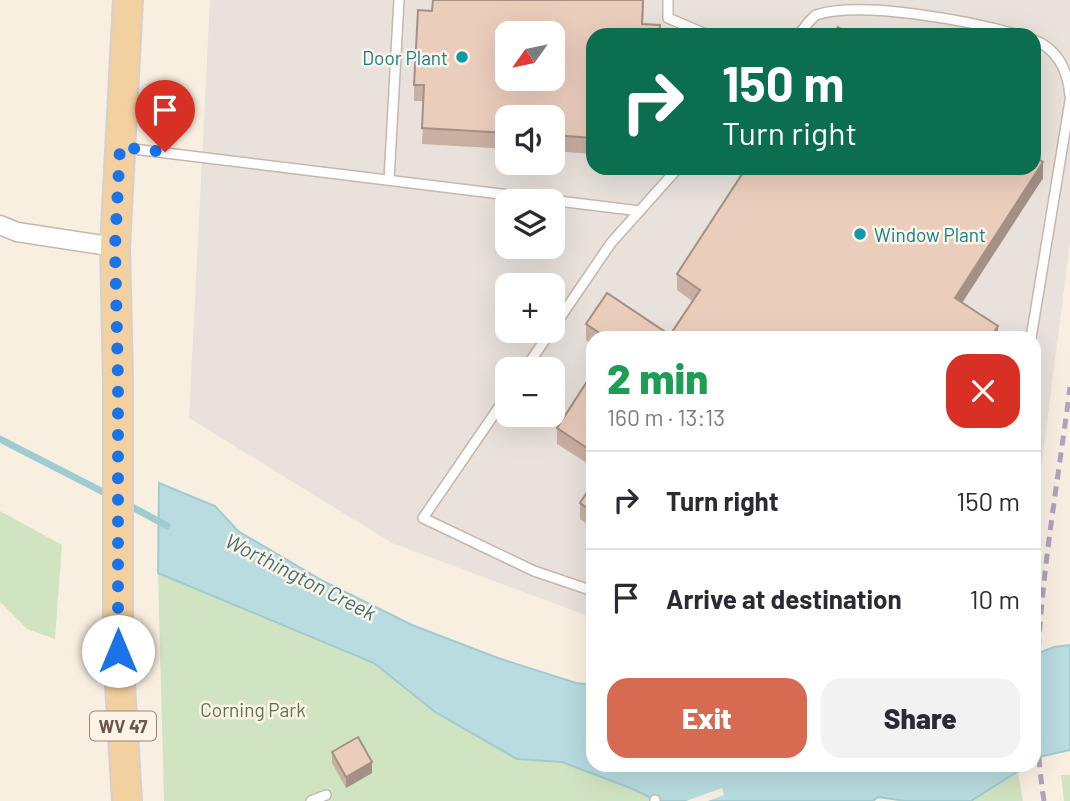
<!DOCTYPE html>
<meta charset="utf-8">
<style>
:root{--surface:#fff;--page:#f2f2f3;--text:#2b2b33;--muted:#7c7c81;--line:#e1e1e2;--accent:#d76b52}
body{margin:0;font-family:Barlow,sans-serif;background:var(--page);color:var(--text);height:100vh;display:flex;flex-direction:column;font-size:26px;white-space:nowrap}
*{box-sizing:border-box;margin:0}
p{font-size:23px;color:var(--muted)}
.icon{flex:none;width:38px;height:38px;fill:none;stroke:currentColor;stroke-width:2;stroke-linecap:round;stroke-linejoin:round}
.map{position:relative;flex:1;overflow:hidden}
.panel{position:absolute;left:586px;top:331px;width:455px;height:441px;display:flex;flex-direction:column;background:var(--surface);border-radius:21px;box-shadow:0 7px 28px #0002}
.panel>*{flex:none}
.hud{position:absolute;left:586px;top:28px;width:455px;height:147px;border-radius:21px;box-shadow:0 7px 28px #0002;background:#0b6e4f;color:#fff;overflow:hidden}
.needle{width:46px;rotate:237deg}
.controls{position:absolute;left:495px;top:21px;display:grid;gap:14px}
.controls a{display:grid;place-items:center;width:70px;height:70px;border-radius:14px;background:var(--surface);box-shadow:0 7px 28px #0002;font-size:35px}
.pin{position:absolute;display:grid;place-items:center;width:60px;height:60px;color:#fff;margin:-72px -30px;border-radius:50% 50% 50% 0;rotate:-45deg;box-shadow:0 0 7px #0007}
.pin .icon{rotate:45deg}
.me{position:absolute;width:77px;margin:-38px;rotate:0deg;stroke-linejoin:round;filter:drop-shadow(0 0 5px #0008)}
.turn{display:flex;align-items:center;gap:24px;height:147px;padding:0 21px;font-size:32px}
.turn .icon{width:91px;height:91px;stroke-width:2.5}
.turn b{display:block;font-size:49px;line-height:60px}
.round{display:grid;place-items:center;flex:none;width:74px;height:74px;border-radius:21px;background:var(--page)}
.summary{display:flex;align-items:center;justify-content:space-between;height:119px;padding:0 21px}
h1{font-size:42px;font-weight:800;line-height:52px;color:#1e9e55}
.cta{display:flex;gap:14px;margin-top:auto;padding:14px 21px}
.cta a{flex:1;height:80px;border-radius:21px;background:var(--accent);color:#fff;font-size:28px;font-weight:800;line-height:80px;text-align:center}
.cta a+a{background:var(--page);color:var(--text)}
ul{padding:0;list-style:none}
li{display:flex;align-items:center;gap:21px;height:98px;padding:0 21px;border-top:2px solid var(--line)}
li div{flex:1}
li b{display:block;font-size:26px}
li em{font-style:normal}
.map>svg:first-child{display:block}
.industrial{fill:#e8e1dc;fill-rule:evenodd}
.green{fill:#d1e4c2}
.water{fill:#b8dce0;stroke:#a0cbd1;stroke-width:2}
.pier{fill:#f9efe1}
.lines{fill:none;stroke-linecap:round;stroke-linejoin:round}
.stream{stroke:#a0cbd1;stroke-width:7}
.lane-casing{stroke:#c8b6aa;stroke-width:12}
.street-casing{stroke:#c8b6aa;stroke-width:21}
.primary-casing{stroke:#d6d0cd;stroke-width:32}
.lane{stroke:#fff;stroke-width:9}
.street{stroke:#fff;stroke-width:18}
.primary{stroke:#f2d0a0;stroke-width:28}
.rail{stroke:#b1a2c0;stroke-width:5;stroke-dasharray:10 7;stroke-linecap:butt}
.wall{fill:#cab0a2}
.shaded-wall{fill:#a49084}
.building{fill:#ebcdbc;stroke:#a49084;stroke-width:2;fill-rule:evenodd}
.route{stroke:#1a73e8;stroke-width:12;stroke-dasharray:0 21.6}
.culture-dot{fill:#0f9aa8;stroke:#fdf3e7;stroke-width:2.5}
.labels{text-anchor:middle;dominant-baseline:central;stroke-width:5;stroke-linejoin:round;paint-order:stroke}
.shield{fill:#fdf3e7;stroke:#98857a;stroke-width:2}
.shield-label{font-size:18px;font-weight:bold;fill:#6d564b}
.culture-label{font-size:19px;fill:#0d838f;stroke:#fdf3e7;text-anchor:end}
.park-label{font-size:19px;fill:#577847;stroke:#fdf3e7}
.water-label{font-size:21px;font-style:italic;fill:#447278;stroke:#fdf3e7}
</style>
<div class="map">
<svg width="1070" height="801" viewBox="0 0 1070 801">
<rect width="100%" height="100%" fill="#f9efe1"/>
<!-- industrial -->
<path class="industrial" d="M210 0H1070V242L1034 525V338H593V618L392 543 189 418ZM508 33H553V79H508ZM593 35H1034V168H593ZM508 117H553V163H508ZM508 201H553V247H508ZM508 285H553V331H508ZM508 369H553V415H508Z"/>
<!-- green -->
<g class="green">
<path d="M0 511 62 545 55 639 27 629 0 602Z"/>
<path d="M158 573 272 618 374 663 435 712 517 759 562 762 633 789 657 801H164Z"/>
<path d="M1018 771 1023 801H971Z"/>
<path d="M1061 775H1070V801H1064Z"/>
</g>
<!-- water -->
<g class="water">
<path d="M159 483 215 506 238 531 323 581 412 625 498 658 576 683 593 685V765H1022L1018 771 971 801H906L878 797 873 801H657L633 789 562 762 517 759 435 712 374 663 158 573Z"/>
<path d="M1070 645V750L1034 758V655L1054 647Z"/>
</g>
<!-- pier -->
<path class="pier" d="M722 788 724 795 708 801H686Z"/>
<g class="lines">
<!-- stream -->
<g class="stream">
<path d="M0 439 111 496"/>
<path d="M125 503 167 526"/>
</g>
<defs>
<g id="lane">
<path d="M668 0V18L708 35"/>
<path d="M798 35C804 29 809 20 816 15 860 0 971 21 1019 35"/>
<path d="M1034 40C1059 50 1068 71 1070 96"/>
<path d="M125 148 640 211"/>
<path d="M389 180 399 0"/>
<path d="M553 328 611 243 678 168"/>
<path d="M1031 338 1070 101"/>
<path d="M525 369 551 331"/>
<path d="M508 394 423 518 534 571 593 591"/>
<path d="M311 801 326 795"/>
<path d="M655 801V800"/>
</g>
<path id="street" d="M0 225 17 232 115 247"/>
<path id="primary" d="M127 801 118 651V380L115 247 128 0"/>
</defs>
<!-- lane casing -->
<use href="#lane" class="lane-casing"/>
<!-- street casing -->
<use href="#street" class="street-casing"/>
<!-- primary casing -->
<use href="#primary" class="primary-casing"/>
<!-- lane -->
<use href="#lane" class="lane"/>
<!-- street -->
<use href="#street" class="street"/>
<!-- primary -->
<use href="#primary" class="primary"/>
<!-- rail -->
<path class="rail" d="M1044 801C1023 666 1053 522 1070 387"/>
</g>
<!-- wall -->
<g class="wall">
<path d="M433 0H644L643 25 660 35H593V154L553 151V117H508V149L422 144 424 101H414V85L432 11Z"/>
<path d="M1043 178 962 302 998 338H593V345L586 340V324L670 335 692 301 677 290V274Z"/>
<path d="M593 384V528L580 519V503L591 486 588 484V468L590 465 557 444V428Z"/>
<path d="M332 752 372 773 346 788 332 763Z"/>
</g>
<!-- shaded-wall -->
<g class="shaded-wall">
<path d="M1043 162V178L955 314V298Z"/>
<path d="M998 326V338H990Z"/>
<path d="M372 762V773L346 788V777Z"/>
</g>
<!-- building -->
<g class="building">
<path d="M433 0H643L642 24 660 25 659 35H593V138L553 135V117H508V133L422 128 424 85H414L418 10 432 11ZM508 33H553V79H508Z"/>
<path d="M838 27 850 35H833Z"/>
<path d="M1034 156 1043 162 955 298 998 326 990 338H607L586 324 607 293 670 335 700 290 677 274 746 168H1034Z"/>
<path d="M588 380 593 384V452L557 428Z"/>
<path d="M593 460V471L588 468Z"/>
<path d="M593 483V512L580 503Z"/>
<path d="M358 737 372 762 346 777 332 752Z"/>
</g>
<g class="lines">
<!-- route -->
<path class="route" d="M118 651V380L115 247 120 147 165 152"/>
</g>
<!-- markers -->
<g class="culture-dot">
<circle cx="462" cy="57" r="7"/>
<circle cx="860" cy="234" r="7"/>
</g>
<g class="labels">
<!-- shield labels -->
<rect class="shield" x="90" y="711.5" width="66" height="29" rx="5"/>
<g class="shield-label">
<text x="123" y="726">WV 47</text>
</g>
<!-- culture labels -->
<g class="culture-label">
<text x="448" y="57">Door Plant</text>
<text x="874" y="234" text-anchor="start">Window Plant</text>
</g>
<!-- park labels -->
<g class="park-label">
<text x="253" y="709">Corning Park</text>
</g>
<!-- water labels -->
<g class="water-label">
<text transform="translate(301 576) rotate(27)">Worthington Creek</text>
</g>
</g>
</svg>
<div class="controls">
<a><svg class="needle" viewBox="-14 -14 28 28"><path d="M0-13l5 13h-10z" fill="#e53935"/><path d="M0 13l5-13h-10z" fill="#7c7c81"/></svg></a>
<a><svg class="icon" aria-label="sound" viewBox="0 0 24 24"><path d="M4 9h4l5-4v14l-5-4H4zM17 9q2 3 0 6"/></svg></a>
<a><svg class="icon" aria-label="layers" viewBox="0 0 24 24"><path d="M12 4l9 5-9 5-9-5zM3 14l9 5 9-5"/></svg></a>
<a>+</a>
<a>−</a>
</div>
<div class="pin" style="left:165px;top:152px;background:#d93025"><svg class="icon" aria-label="arrive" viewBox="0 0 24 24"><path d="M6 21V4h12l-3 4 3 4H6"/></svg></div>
<svg class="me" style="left:118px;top:651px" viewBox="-20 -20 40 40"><circle r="19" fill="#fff"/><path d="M0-13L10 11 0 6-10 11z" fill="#1a73e8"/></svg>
<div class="hud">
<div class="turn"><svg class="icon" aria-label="right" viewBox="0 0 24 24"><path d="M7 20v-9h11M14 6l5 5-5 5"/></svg><div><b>150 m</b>Turn right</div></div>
</div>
<section class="panel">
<div class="summary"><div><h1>2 min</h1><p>160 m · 13:13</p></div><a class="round" style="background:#d93025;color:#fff"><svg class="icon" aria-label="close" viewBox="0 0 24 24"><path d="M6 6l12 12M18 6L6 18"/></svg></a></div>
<ul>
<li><svg class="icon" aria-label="right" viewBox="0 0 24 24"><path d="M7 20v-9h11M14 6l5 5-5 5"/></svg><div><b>Turn right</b></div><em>150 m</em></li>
<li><svg class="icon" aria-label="arrive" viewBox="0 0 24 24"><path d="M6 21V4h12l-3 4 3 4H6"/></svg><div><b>Arrive at destination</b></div><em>10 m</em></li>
</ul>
<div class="cta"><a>Exit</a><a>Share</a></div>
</section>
</div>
